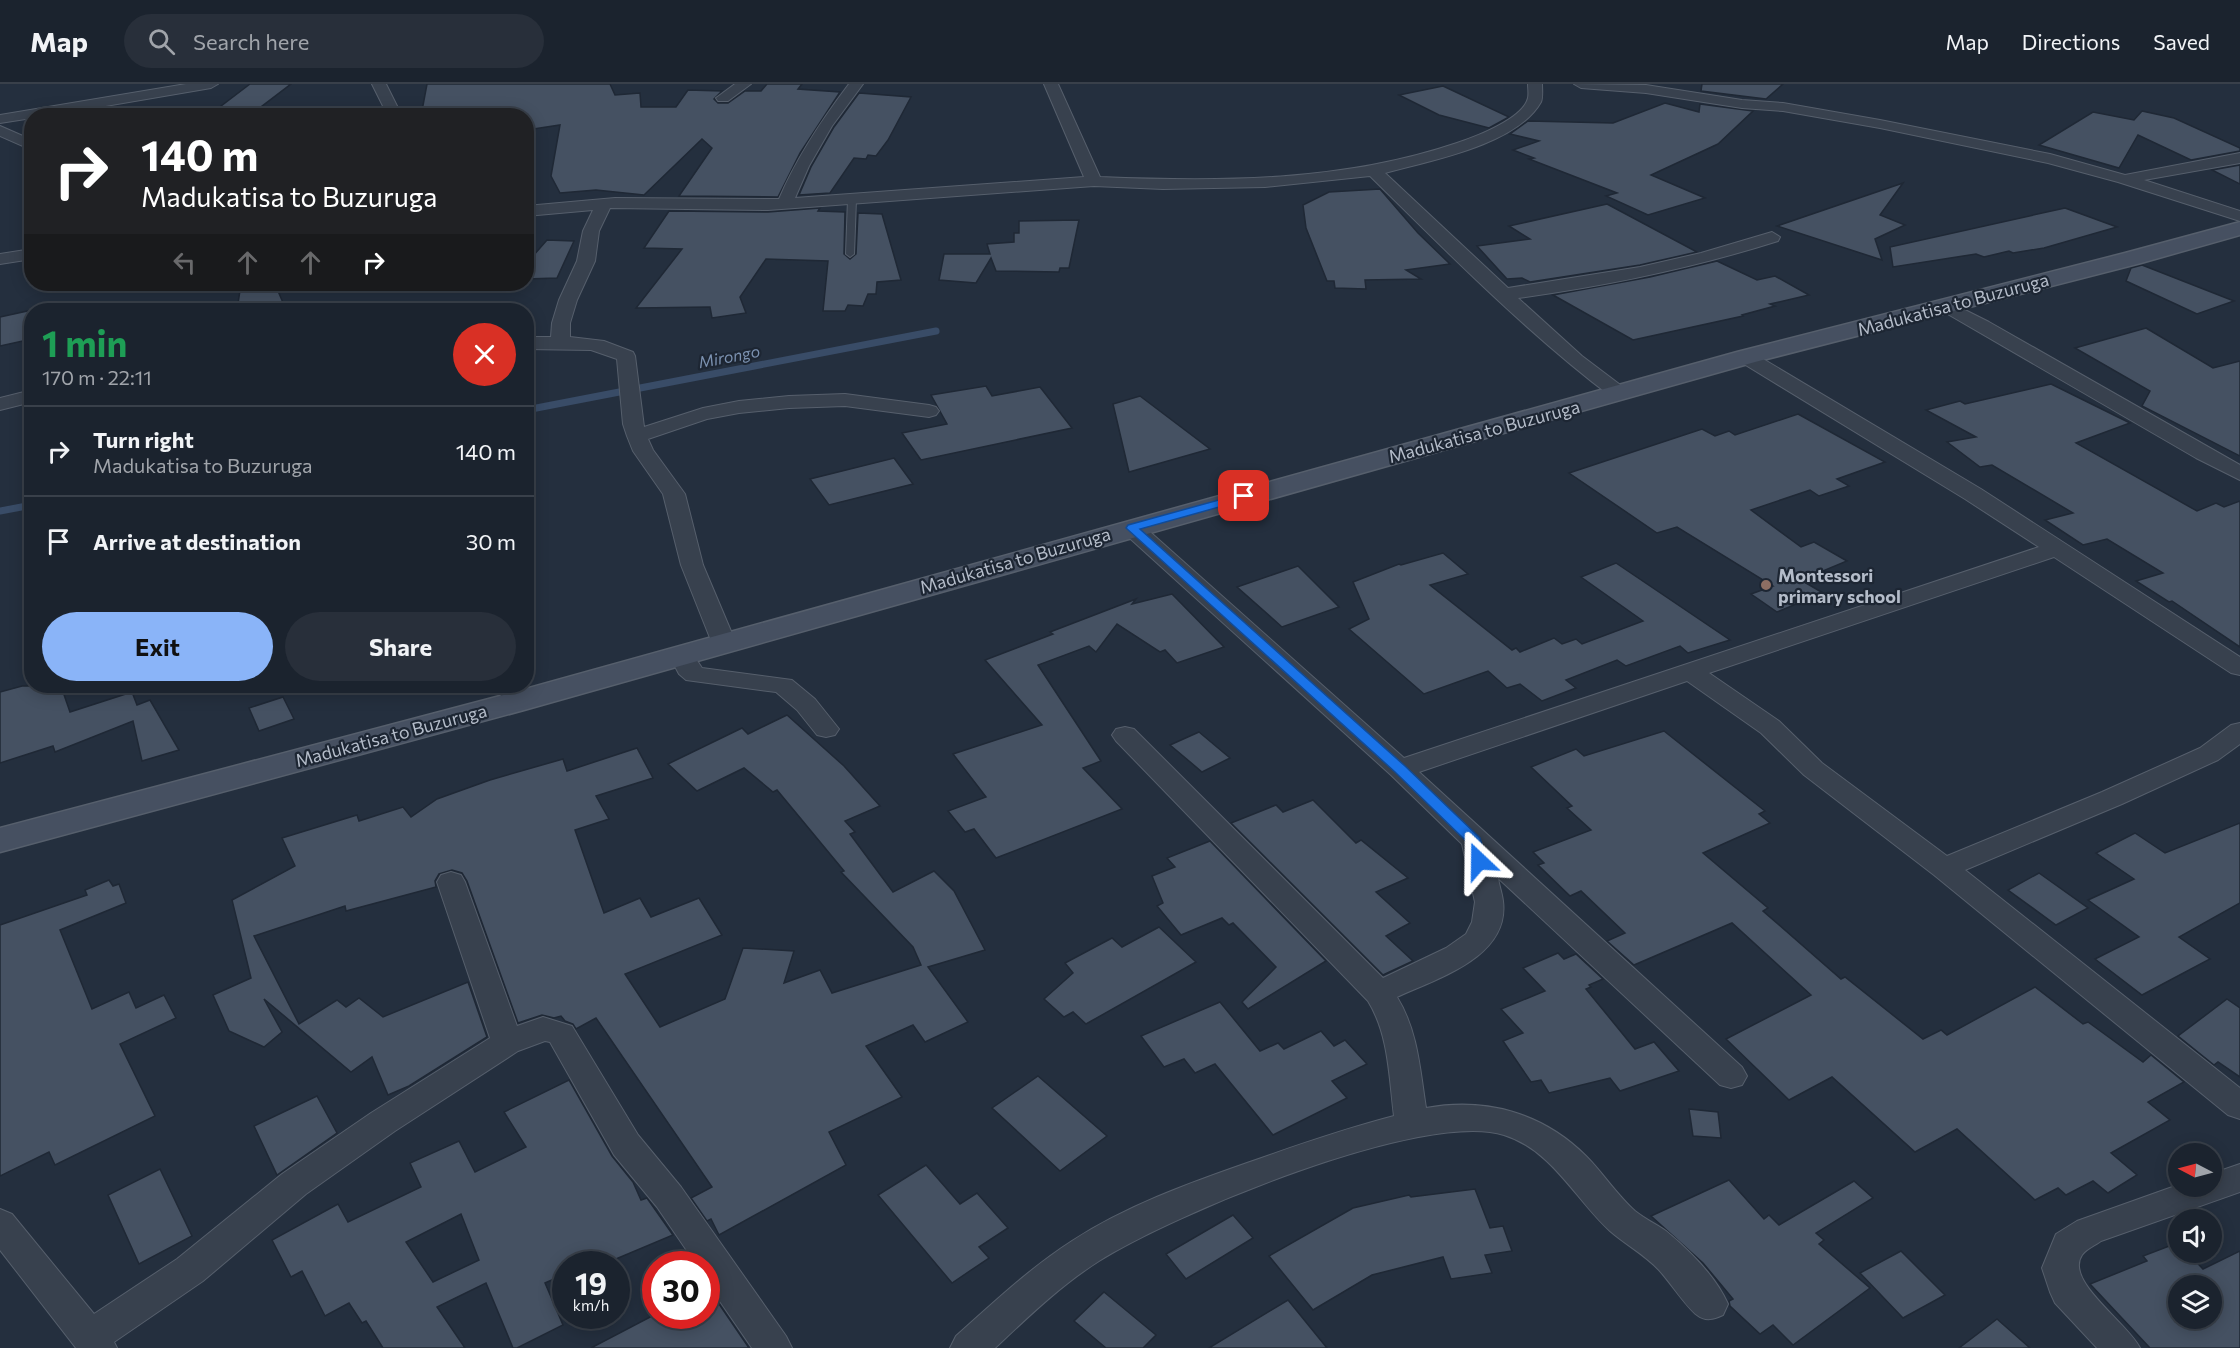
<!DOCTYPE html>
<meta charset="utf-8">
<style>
:root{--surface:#1b232e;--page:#282f3a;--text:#f1f3f6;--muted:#a0a4aa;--line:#39404a;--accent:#8ab4f8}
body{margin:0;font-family:Commissioner,sans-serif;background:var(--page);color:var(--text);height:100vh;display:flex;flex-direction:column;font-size:22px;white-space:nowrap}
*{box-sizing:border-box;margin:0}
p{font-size:20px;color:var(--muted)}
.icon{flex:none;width:33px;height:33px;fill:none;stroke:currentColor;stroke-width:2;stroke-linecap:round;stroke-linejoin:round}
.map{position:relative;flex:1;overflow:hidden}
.details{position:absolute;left:24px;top:219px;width:510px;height:390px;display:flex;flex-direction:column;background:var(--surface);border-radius:24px;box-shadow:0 3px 15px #0003,0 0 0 2px var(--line)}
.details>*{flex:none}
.hud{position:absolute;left:24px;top:24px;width:510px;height:183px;border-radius:24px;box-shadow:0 3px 15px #0003,0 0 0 2px var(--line);background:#202124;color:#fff;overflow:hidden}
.needle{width:39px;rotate:276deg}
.controls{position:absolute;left:2168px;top:1059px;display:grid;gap:12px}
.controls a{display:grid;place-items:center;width:54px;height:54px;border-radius:50%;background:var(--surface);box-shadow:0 3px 15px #0003,0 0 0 2px var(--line);font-size:30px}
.speed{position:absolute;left:552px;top:1167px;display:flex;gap:12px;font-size:30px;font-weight:700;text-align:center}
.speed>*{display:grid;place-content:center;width:78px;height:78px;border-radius:50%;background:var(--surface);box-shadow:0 3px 15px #0003,0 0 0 2px var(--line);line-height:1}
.speed small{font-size:15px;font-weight:400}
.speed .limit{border:9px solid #d22;background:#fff;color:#111}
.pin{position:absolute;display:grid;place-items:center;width:51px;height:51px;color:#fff;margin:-26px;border-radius:12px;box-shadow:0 3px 9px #0006}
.me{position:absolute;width:66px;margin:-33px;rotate:337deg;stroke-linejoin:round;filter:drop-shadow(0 0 4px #0008)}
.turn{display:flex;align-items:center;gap:21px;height:126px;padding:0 18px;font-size:27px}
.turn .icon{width:78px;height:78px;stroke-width:2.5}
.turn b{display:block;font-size:42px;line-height:51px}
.lanes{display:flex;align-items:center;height:57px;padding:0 18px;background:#0003;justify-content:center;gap:30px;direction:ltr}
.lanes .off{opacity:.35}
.round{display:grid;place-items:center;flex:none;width:63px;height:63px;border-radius:32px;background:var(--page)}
.head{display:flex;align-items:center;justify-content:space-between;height:102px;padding:0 18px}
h1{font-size:36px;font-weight:700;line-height:45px;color:#1e9e55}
.cta{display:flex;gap:12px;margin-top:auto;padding:12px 18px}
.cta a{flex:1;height:69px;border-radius:36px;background:var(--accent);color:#111;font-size:24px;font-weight:700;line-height:69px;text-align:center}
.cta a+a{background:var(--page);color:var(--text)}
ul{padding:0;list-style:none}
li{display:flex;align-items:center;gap:18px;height:90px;padding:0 18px;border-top:2px solid var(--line)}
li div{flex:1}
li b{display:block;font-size:22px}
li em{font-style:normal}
header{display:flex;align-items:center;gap:36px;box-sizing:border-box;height:84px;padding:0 30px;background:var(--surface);border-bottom:2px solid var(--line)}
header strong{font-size:28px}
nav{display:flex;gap:33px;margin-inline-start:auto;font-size:21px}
.search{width:420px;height:54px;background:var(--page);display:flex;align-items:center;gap:15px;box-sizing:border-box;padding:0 21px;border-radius:33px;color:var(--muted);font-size:22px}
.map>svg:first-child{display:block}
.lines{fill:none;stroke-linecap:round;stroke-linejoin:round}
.stream{stroke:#394c67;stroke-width:7}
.building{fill:#455162;stroke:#1f2835;stroke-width:1.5;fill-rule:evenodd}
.lane-casing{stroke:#565f6c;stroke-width:2}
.street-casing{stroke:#565f6c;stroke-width:2}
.secondary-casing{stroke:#565f6c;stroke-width:3}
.lane{fill:#38414e;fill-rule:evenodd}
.street{fill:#38414e;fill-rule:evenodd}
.secondary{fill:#465061;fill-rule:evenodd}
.route{fill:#1a73e8;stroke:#114b97;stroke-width:1.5}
.education-dot{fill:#8d6e63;stroke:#1d2633;stroke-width:2}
.labels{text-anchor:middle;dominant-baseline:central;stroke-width:4.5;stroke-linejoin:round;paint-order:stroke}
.far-water-label{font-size:16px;font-style:italic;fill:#7c92b1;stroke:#1d2633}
.street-label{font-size:18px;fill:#b4bcc9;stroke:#1d2633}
.poi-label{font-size:18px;font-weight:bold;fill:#b4bcc9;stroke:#1d2633;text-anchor:start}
</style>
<header>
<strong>Map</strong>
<div class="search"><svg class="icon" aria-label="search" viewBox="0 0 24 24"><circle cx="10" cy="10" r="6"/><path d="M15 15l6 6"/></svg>Search here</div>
<nav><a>Map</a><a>Directions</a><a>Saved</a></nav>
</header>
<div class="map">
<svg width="2240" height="1264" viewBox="0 0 2240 1264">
<rect width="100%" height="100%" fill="#242f3e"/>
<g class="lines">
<!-- stream -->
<g class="stream">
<path d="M526 326 936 247"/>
<path d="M0 427 32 421"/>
</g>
</g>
<!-- building -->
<g class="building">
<path d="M250 0H291L249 32H208Z"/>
<path d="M427 0H610L615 11 640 9 641 23H676L688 6 722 7 714 15 718 19H728L745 7H761L767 0H802L798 5 840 8 800 69 778 113 679 112 712 64 702 55 644 111 596 106 560 109 551 92 560 41 527 46 526 32H476L479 24 421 32Z"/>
<path d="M1702 0H1783L1766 15 1701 7Z"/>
<path d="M1443 2 1509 33 1489 44 1439 31 1399 11Z"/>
<path d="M859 9 911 13 888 56 876 72 868 71 866 75 854 74 830 109 799 111 811 83 834 43Z"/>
<path d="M1665 19 1699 28 1700 20 1753 27 1718 60 1651 91 1705 114 1648 131 1606 112 1617 109 1529 75 1534 74 1513 66 1539 57 1510 50 1528 37 1613 39Z"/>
<path d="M2142 27 2174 34 2240 64V67L2191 76 2138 51 2119 84 2039 61 2093 28 2134 36Z"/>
<path d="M2240 81V100L2212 86Z"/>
<path d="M1903 99 1880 131 1905 141 1875 155 1882 176 1777 142Z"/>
<path d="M1380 105 1418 149 1450 180 1406 186 1421 195 1365 196 1366 205 1335 204 1334 197H1327L1306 144 1303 121 1329 108Z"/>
<path d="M1607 120 1697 168 1640 181 1530 198 1522 194 1507 195 1477 162 1530 155 1509 142Z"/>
<path d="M820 124 818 127 845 128 844 170 850 175 856 170 858 129 882 130 901 196 877 198 876 210H868L863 222 848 221 845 227H823L828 177 766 175 740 213 746 229 712 234 710 223 636 224 682 165 644 164 669 127 768 128Z"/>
<path d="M2065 124 2117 143 2044 164 2013 169 2009 167 1984 173 1976 170 1893 183 1890 163Z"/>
<path d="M1079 136 1069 184H1060L1059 188 996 187 991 174 976 199 939 196 944 170H990L987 160 1014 158V149H1019V137Z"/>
<path d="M547 156 574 157 557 194 526 195V180Z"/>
<path d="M1717 177 1757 196 1775 192 1809 211 1770 220 1775 222 1742 231 1743 232 1633 256 1553 211 1650 193Z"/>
<path d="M2142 181 2234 217 2197 230 2126 197 2131 184Z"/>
<path d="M241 200H275L284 221 237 226Z"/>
<path d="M32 226V255L0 262V233Z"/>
<path d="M2146 244 2213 284 2240 277V372L2142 322 2150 307 2075 264Z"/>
<path d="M2051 300 2130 339 2076 359 2197 427 2216 419 2224 423 2240 417V563L2172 517 2169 518 2136 497 2163 489 2107 455 2083 461 2045 436 2073 429 1992 381 1980 383 1947 358 1976 353 1926 326 1960 317 1965 320Z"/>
<path d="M986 302 992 312 1040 303 1072 344 921 376 902 349 947 340 931 311Z"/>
<path d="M1140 312 1210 365 1129 388 1113 320Z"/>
<path d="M1798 330 1885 378 1837 395 1849 402 1819 412 1810 406 1751 426 1801 463 1814 458 1847 477 1801 496 1823 509 1777 528 1751 510 1773 502 1677 443 1657 449 1569 389 1702 345 1715 352 1729 347 1735 351Z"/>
<path d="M894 374 913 400 829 421 810 395Z"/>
<path d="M1443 469 1468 490 1430 501 1512 566 1516 564 1520 568 1554 554 1562 560 1576 555 1582 560 1643 537 1581 493 1616 479 1730 556 1688 569 1680 562 1626 582 1617 576 1566 596 1576 604 1542 617 1520 600 1507 604 1488 587 1424 610 1349 545 1369 535 1353 498 1399 480 1401 481Z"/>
<path d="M1298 482 1339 523 1282 543 1237 503Z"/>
<path d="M1172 510 1224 563 1177 579 1165 566 1160 568 1117 540 1096 568 1089 562 1038 581 1101 677 1083 684 1122 725 996 774 974 745 965 748 948 727 986 713 953 670 1042 641 985 576 1053 550 1050 548 1136 515 1132 520Z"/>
<path d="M22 602H61L70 628 132 608 137 621 150 616 179 666 142 677 133 637 55 668 53 662 0 679V608Z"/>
<path d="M283 613 294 635 259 647 249 624Z"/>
<path d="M787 631 844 682 880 722 845 737 855 748 850 750 893 808 934 787 954 807 985 866 928 883 968 938 925 958 913 941 866 962 902 1013 829 1048 846 1081 719 1151 711 1135 707 1137 691 1114 712 1103 596 934 576 945 573 940 565 937 561 932 554 934 542 931 518 939 467 797 462 789 452 786 439 790 435 797 436 803 346 827 345 822 254 852 299 940 337 916 346 923 359 914 383 933 468 898 487 953 409 1002 388 1011 372 973 351 988 264 915 282 948 264 963 229 947 213 911 251 894 232 816 295 782 282 754 357 731 359 737 403 723 411 733 437 715 490 696 563 675 567 687 637 664 653 694 596 712 609 735 575 746 604 829 640 814 651 833 699 814 722 851 625 890 660 943 725 915 743 864 794 867 784 899 820 886 832 909 921 881 913 863 841 788 844 787 777 706 773 708 744 684 697 707 668 680 742 644 748 650Z"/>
<path d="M1664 647 1765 727 1759 730 1770 739 1703 769 1768 824 1763 827 1841 895 1845 893 1923 955 1941 946 1947 951 2035 903 2083 940 2088 938 2143 978 2151 971 2184 998 2148 1018 2170 1036 2111 1069 2137 1091 2108 1109 2093 1097 2066 1111 2058 1104 2035 1116 1957 1045 1915 1068 1832 993 1789 1016 1726 955 1811 911 1732 839 1634 881 1607 857 1625 849 1581 807 1570 812 1538 781 1544 779 1533 768 1591 746 1567 724 1572 722 1531 683 1576 665 1584 672Z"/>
<path d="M1199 648 1230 674 1202 688 1170 661Z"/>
<path d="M1313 716 1356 759 1361 756 1408 794 1376 808 1410 839 1386 852 1413 877 1383 891 1231 739 1276 721 1283 728Z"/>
<path d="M2240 739V819L2179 853 2210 875 2142 911 2095 875 2139 853 2088 816 2134 795 2096 769 2135 749 2165 769Z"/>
<path d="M1210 757 1326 877 1248 925 1242 918 1276 883 1233 839 1229 841 1222 834 1181 851 1157 822 1163 819 1152 792 1175 783 1167 774Z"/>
<path d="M2039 789 2088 824 2056 841 2008 806Z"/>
<path d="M109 796 113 802 119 800 126 819 60 846 92 925 129 908 136 924 164 911 176 934 120 960 155 1032 55 1081 49 1068 0 1092V841L87 811 85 806Z"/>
<path d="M1159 843 1196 878 1086 940 1073 928 1064 933 1044 915 1073 889 1065 879 1112 854 1122 863Z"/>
<path d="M1558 869 1564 875 1576 870 1603 895 1589 901 1591 903 1586 905 1635 965 1654 958 1679 987 1620 1007 1610 994 1549 1009 1541 996 1531 998 1503 957 1523 949 1501 925 1545 907 1523 884Z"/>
<path d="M2227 915 2240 924V993L2218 978 2214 981 2178 952Z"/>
<path d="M1220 918 1260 967 1278 959 1284 965 1321 947 1334 962 1345 956 1367 980 1332 997 1347 1014 1273 1051 1215 980 1195 989 1184 975 1164 983 1141 952Z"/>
<path d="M1038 992 1107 1052 1060 1087 992 1024Z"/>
<path d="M569 996 612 1072 633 1098 641 1116 647 1114 673 1151 604 1180H566V1190L545 1199 563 1241 517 1264H513L486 1199 437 1223 465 1264H383L366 1237 362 1239 349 1219 325 1232 302 1187 291 1193 272 1156 338 1120 348 1138 421 1103 410 1079 459 1057 475 1088 526 1063 504 1028ZM461 1130 479 1176 433 1198 406 1158Z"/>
<path d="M317 1012 337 1049 277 1091 254 1042Z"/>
<path d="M1689 1025 1718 1028 1721 1054 1693 1052Z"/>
<path d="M926 1081 960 1120 977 1109 1008 1144 979 1163 989 1174 952 1199 878 1111Z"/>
<path d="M160 1085 192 1152 139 1180 108 1111Z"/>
<path d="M1729 1096 1764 1135 1769 1131 1779 1141 1854 1097 1873 1114 1816 1149 1824 1156 1819 1160 1870 1204 1793 1261 1773 1241 1760 1250 1730 1222 1729 1217 1733 1215 1703 1179 1651 1132Z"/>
<path d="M1475 1105 1490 1144 1503 1142 1512 1167 1485 1171 1492 1189 1451 1195 1443 1173 1372 1191 1313 1226 1269 1172 1353 1124 1409 1111 1411 1113Z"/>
<path d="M1233 1131 1253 1154 1186 1195 1166 1170Z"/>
<path d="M2177 1159 2178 1168H2187L2203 1185 2240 1167V1264H2150L2090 1200 2147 1177 2143 1172ZM2178 1202H2211V1234H2178Z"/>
<path d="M1901 1167 1945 1211 1903 1234 1860 1189Z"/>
<path d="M1104 1208 1156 1251 1143 1264H1106L1074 1237Z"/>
<path d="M715 1214 749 1264H591L652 1232H706V1219Z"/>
<path d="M1288 1216 1327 1264H1209Z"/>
<path d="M1997 1235 2030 1264H1959L1988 1242Z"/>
</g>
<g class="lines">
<defs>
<g id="lane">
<path d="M852 112 856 115 854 170 850 173 846 170 848 115Z"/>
<path d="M495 602H508L519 619 517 622H507Z"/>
</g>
<g id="street">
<path d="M186 0H218L211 4 47 32H32V34L0 39V31Z"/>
<path d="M372 0H386L402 32H388Z"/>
<path d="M735 0H751L728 17H718L716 14Z"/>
<path d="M849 0H863L832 42 809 82 795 114 1084 93 1044 0H1058L1100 93C1220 98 1342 98 1457 59 1475 53 1523 35 1528 14 1529 10 1528 4 1528 0H1542C1542 6 1543 13 1541 18 1517 61 1429 77 1385 89L1508 204 1640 183 1701 169 1772 148 1780 153 1778 157C1693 184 1606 202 1518 214L1582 272 1627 306 1630 310 1627 314H1613C1526 248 1448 169 1370 92L1265 103 1163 105 1094 102 768 126 610 124 599 147 595 177 577 216 570 239V253L604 257 633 268 635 272 644 343 703 324 739 317 789 312 845 310 929 321 936 323 939 327 936 331 929 333 845 322 789 324 739 329 707 335 648 355 653 366 685 410 703 481 736 559 733 564 724 566 715 564 712 559 681 481 663 410 633 367 627 352 623 340 617 275 591 266 526 265V253H551L552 239 559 216 577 177 583 147 593 126 526 132V122L615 114 779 115C797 73 821 37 849 0Z"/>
<path d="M1574 0 1646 1 1742 16 1783 19 1880 36 2050 70 2125 91 2240 69V79L2144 96 2240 127V137L2118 98 2048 79 1880 44 1783 27 1742 24 1646 9 1581 4Z"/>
<path d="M0 42 32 56V66L0 52Z"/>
<path d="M32 165V175L0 180V170Z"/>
<path d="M1945 216 1989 238 2240 381V396L2196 374 1939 225 1936 221 1939 217Z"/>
<path d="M1746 267 1753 269 1981 405 2240 573V591L2231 589 2054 473 1709 589 1779 637 1822 679 1947 772 2102 708 2200 664 2231 641 2240 639V660L2218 676 2122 720 1965 786 2240 1004V1035L2228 1031 1934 791 1804 691 1761 649 1687 597 1419 688 1742 983 1747 992 1742 1001 1731 1004 1720 1001 1498 794C1499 801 1502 809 1503 817 1510 873 1438 894 1397 913 1418 947 1420 986 1426 1024 1486 1013 1543 1029 1586 1072 1603 1089 1617 1111 1635 1127 1645 1135 1656 1140 1666 1147 1689 1166 1716 1193 1728 1220L1723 1231C1714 1235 1706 1238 1697 1231 1687 1224 1670 1198 1659 1186 1644 1170 1626 1161 1610 1147 1575 1115 1552 1066 1504 1051 1424 1025 1171 1131 1099 1177 1061 1201 1028 1233 995 1264H950L956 1252C993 1219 1030 1184 1072 1157 1126 1122 1187 1100 1247 1079 1295 1062 1344 1045 1394 1032 1389 993 1389 951 1368 917L1116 657 1112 651 1116 645 1125 643 1134 645 1383 894 1446 864 1466 850 1472 838 1475 818 1462 760 1391 691 1124 449 1121 444 1124 439 1132 437 1140 439 1404 674 2039 463 1965 415 1739 277 1737 273 1739 269Z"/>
<path d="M32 306V318L0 326V314Z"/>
<path d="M681 564 690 566 702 584 792 596 815 615 839 645 835 651 826 653 817 651 797 626 776 608 686 596 679 590 669 571 672 566Z"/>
<path d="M451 788 461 791 465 798 517 942 543 933 572 942 638 1051 681 1103 786 1252 792 1264H752L706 1197V1180H696L657 1123 614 1071 550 958 545 957 518 967 395 1047 306 1110 203 1197 114 1258 117 1264H76L0 1166V1125L12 1130 94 1230 177 1175 282 1090 371 1029 490 954 437 798 441 791Z"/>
<path d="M2240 1080V1108L2101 1157C2096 1161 2086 1165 2082 1171 2064 1197 2128 1239 2140 1264H2097L2055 1219 2050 1208 2042 1184 2056 1150 2077 1137 2178 1101 2211 1102V1090Z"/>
</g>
<path id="secondary" d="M2240 138V151L2141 179 1755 278 524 626 0 768V744L500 612 1737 268 2125 169Z"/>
</defs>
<!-- lane casing -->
<use href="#lane" class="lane-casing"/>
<!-- street casing -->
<use href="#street" class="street-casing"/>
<!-- secondary casing -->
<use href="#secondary" class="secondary-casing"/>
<!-- lane -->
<use href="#lane" class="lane"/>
<!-- street -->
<use href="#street" class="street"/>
<!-- secondary -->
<use href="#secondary" class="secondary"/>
</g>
<!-- route -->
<path class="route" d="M1244 409 1248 410V415L1140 445 1405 682 1480 754 1487 777 1485 781H1474L1468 759 1395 688 1126 444 1128 441Z"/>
<!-- markers -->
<circle class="education-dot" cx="1766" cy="501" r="6"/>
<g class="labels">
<!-- far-water labels -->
<g class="far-water-label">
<text transform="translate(729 272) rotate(-11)">Mirongo</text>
</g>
<!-- street labels -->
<g class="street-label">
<text transform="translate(1953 220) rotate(-15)">Madukatisa to Buzuruga</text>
<text transform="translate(1484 347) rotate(-15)">Madukatisa to Buzuruga</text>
<text transform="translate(1015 476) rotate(-16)">Madukatisa to Buzuruga</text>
<text transform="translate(391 651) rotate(-15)">Madukatisa to Buzuruga</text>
</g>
<!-- poi labels -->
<g class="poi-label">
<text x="1778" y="491">Montessori<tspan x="1778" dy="21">primary school</tspan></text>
</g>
</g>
</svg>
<div class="controls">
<a><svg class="needle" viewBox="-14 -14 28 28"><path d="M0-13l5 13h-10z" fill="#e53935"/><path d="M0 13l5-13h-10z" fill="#a0a4aa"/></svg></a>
<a><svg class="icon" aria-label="sound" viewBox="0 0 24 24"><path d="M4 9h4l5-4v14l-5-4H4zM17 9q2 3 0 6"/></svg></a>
<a><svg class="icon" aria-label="layers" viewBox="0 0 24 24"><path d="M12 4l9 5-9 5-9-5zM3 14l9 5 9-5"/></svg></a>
</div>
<div class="speed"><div>19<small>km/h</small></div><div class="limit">30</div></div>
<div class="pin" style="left:1244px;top:412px;background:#d93025"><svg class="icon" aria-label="arrive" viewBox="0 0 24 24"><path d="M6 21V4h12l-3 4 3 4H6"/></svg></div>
<svg class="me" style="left:1479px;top:777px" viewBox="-20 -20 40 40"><path d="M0-17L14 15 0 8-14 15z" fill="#1a73e8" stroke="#fff" stroke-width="4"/></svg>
<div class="hud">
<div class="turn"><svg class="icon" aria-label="right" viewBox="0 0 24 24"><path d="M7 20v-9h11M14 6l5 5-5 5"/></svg><div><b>140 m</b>Madukatisa to Buzuruga</div></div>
<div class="lanes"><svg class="icon off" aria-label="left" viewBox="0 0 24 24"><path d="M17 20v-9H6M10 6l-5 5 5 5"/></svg><svg class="icon off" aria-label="ahead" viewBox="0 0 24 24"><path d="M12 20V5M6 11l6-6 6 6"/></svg><svg class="icon off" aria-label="ahead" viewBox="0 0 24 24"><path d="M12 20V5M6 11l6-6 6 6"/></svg><svg class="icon" aria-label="right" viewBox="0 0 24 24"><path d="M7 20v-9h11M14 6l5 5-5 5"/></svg></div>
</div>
<section class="details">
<div class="head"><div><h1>1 min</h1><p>170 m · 22:11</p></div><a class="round" style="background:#d93025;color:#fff"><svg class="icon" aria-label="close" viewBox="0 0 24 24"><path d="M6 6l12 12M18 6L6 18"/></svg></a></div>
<ul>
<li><svg class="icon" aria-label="right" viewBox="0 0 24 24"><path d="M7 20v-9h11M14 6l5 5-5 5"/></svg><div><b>Turn right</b><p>Madukatisa to Buzuruga</p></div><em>140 m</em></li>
<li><svg class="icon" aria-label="arrive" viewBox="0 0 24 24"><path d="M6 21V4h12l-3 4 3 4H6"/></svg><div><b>Arrive at destination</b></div><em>30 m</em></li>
</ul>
<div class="cta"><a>Exit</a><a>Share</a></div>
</section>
</div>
